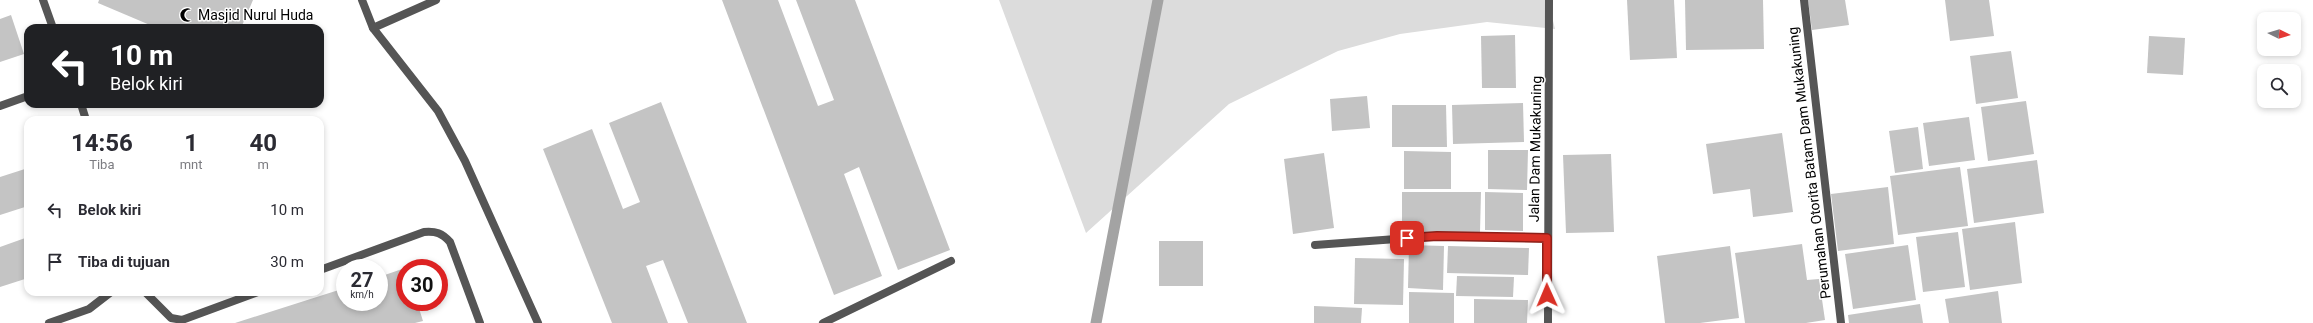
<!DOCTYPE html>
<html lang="id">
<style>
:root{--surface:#fff;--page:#f7f7f7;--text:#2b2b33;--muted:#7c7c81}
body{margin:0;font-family:Roboto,sans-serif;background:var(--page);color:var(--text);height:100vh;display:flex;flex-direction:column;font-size:15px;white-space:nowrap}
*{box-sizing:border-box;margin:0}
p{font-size:13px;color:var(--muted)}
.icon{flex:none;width:22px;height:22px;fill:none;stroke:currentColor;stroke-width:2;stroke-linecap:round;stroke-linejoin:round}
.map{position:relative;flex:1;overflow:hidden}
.side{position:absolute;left:24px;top:116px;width:300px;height:180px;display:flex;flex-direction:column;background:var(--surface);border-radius:12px;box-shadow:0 2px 6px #0003}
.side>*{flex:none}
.top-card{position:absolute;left:24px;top:24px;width:300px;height:84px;border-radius:12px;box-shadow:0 2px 6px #0003;background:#202124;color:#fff;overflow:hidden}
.needle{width:26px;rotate:95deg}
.tools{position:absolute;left:2257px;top:12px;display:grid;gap:8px}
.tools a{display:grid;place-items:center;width:44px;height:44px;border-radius:8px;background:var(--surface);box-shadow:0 2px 6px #0003;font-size:20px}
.speed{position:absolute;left:336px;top:259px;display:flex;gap:8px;font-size:20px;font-weight:700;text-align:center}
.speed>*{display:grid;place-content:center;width:52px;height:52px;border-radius:50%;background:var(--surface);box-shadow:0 2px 6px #0003;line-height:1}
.speed small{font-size:10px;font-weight:400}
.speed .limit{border:6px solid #d22;background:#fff;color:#111}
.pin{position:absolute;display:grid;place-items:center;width:34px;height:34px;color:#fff;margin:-17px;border-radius:8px;box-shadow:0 2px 6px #0006}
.me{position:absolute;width:44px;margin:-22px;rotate:359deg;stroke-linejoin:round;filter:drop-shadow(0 0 3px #0008)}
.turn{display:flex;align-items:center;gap:14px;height:84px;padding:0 20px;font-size:18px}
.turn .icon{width:52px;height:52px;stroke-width:2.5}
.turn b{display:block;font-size:28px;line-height:34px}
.eta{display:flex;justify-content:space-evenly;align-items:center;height:68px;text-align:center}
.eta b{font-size:24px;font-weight:700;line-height:28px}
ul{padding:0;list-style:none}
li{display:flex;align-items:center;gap:12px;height:52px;padding:0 20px}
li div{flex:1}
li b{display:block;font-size:15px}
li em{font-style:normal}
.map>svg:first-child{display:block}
.green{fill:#dcdcdc}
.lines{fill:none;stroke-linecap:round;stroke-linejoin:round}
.stream{stroke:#a3a3a3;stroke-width:11}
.building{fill:#c4c4c4}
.lane{stroke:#555;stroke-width:8}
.street{stroke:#555;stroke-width:8}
.route-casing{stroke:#8d1f18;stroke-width:10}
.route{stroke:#d93025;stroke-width:7}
.labels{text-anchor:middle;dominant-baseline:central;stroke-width:3;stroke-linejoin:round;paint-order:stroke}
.poi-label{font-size:14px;fill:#000;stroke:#fff;text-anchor:start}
.street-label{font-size:14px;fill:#000;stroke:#fff}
</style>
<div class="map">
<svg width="2313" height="323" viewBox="0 0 2313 323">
<rect width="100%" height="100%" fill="#fff"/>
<!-- green -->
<path class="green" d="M999 0H1548L1555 29 1487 22 1400 34 1338 51 1229 104 1086 233Z"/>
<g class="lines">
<!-- stream -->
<path class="stream" d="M1096 323 1158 0"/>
</g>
<!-- building -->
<g class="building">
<path d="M99 0H253L241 28H157L98 3Z"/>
<path d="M722 0H778L818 106 834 100 796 0H855L950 250 898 270 859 167 844 174 882 276 834 295Z"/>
<path d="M1627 0H1674L1677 58 1630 60Z"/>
<path d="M1685 0H1763L1764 49 1686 50Z"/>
<path d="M1808 0H1845L1849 25 1812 30Z"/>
<path d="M1945 0H1989L1994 36 1950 41Z"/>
<path d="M11 15 24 54 0 62V19Z"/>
<path d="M1515 35 1516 88H1482L1481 36Z"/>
<path d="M2149 36 2185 38 2183 75 2147 73Z"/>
<path d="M2011 51 2018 98 1976 104 1970 56Z"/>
<path d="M1367 96 1370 128 1332 131 1330 99Z"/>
<path d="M2026 101 2034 154 1988 161 1981 107Z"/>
<path d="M661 102 747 323H688L663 260 646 266 668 323H612L543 149 592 129 623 209 640 202 609 123Z"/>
<path d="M1523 103 1524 142 1453 144 1452 105Z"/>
<path d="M1392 105H1446L1447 147H1392Z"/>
<path d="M1969 117 1975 160 1929 166 1923 123Z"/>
<path d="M1918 127 1923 169 1895 173 1889 131Z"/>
<path d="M1782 133 1793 212 1753 217 1750 189 1713 194 1706 144Z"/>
<path d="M1488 150H1528L1527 190 1488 189Z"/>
<path d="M1404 151 1451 152V189H1404Z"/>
<path d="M1324 153 1334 228 1293 234 1284 159Z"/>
<path d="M1611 154 1614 232 1566 233 1563 155Z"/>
<path d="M2037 160 2044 213 1974 223 1967 169Z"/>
<path d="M1960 167 1968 226 1898 235 1890 176Z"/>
<path d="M28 168V206L0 215V177Z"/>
<path d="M1888 187 1894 244 1838 251 1831 194Z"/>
<path d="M1402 192H1481L1480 232H1402Z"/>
<path d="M1485 192 1523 193V231L1485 230Z"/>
<path d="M2015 222 2022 283 1970 290 1962 229Z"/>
<path d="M1958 232 1965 287 1923 292 1916 237Z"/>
<path d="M28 237V278L0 287V247Z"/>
<rect x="1159" y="241" width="44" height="45"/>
<path d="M1802 244 1807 280 1819 279 1825 320 1806 323H1745L1735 253Z"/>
<path d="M1409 245 1444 246 1443 290 1408 288Z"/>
<path d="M1908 245 1916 300 1853 309 1845 254Z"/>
<path d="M1448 246 1529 248 1528 275 1447 273Z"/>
<path d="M1730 246 1739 318 1700 323H1665L1657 256Z"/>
<path d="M1355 258 1404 259 1403 305 1354 304Z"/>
<path d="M405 268V302H417L423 321 415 323H235L345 288V302H379V277Z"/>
<path d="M1457 276 1514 277 1513 297 1456 296Z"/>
<path d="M1998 291 2002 323H1949L1945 299Z"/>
<path d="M1409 292 1454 293V323H1409Z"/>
<path d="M1474 299 1528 300 1527 323H1474Z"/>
<path d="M1920 304 1923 323H1849L1848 315Z"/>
<path d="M1314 306 1362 308 1361 323H1314Z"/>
</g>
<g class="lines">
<!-- lane -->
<g class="lane">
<path d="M43 0 53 28"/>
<path d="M362 0 373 28 438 111 465 161 538 323"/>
<path d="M373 28 436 0"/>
<path d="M81 104 86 120"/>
<path d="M0 106 28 96"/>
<path d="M320 270 424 232C436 231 442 233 450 242L480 323"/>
<path d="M145 292 171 318 182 320 258 292"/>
<path d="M49 323 89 309 111 292"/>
<path d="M823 323 951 261"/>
</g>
<!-- street -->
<g class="street">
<path d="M1804 0 1841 323"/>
<path d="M1315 245 1437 236 1547 238"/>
<path d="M1548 323 1549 0"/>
</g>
</g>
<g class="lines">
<defs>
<path id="route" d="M1407 238 1437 236 1547 238V295"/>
</defs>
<!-- route casing -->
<use href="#route" class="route-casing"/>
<!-- route -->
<use href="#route" class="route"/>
</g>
<!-- icons -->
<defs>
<symbol id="mosque-bare" viewBox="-9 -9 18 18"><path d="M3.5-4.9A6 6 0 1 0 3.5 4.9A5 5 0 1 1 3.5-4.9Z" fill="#000" stroke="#fff" stroke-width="2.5" paint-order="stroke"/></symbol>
</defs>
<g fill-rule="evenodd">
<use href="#mosque-bare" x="177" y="5" width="20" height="20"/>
</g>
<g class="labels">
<!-- poi labels -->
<g class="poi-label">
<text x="198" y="15">Masjid Nurul Huda</text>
</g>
<!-- street labels -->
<g class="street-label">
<text transform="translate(1535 149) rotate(-89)">Jalan Dam Mukakuning</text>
<text transform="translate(1809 163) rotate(-97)">Perumahan Otorita Batam Dam Mukakuning</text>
</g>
</g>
</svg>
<div class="tools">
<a><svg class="needle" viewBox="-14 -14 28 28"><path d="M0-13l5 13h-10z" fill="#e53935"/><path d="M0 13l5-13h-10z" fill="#7c7c81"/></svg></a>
<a><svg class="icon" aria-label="search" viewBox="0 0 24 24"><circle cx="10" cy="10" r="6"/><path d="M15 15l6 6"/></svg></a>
</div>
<div class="speed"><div>27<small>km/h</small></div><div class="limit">30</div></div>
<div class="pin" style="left:1407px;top:238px;background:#d93025"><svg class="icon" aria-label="arrive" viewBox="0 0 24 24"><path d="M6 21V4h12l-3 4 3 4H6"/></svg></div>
<svg class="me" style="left:1547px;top:295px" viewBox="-20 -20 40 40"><path d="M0-17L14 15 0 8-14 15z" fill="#d93025" stroke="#fff" stroke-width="4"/></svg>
<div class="top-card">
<div class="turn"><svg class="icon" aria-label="left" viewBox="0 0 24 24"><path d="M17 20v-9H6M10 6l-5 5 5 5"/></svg><div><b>10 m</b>Belok kiri</div></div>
</div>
<section class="side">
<div class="eta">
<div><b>14:56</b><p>Tiba</p></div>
<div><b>1</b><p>mnt</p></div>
<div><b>40</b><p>m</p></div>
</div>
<ul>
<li><svg class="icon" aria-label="left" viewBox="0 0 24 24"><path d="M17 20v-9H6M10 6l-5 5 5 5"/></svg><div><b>Belok kiri</b></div><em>10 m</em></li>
<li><svg class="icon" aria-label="arrive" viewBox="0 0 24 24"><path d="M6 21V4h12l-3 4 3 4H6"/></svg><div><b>Tiba di tujuan</b></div><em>30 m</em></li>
</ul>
</section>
</div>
